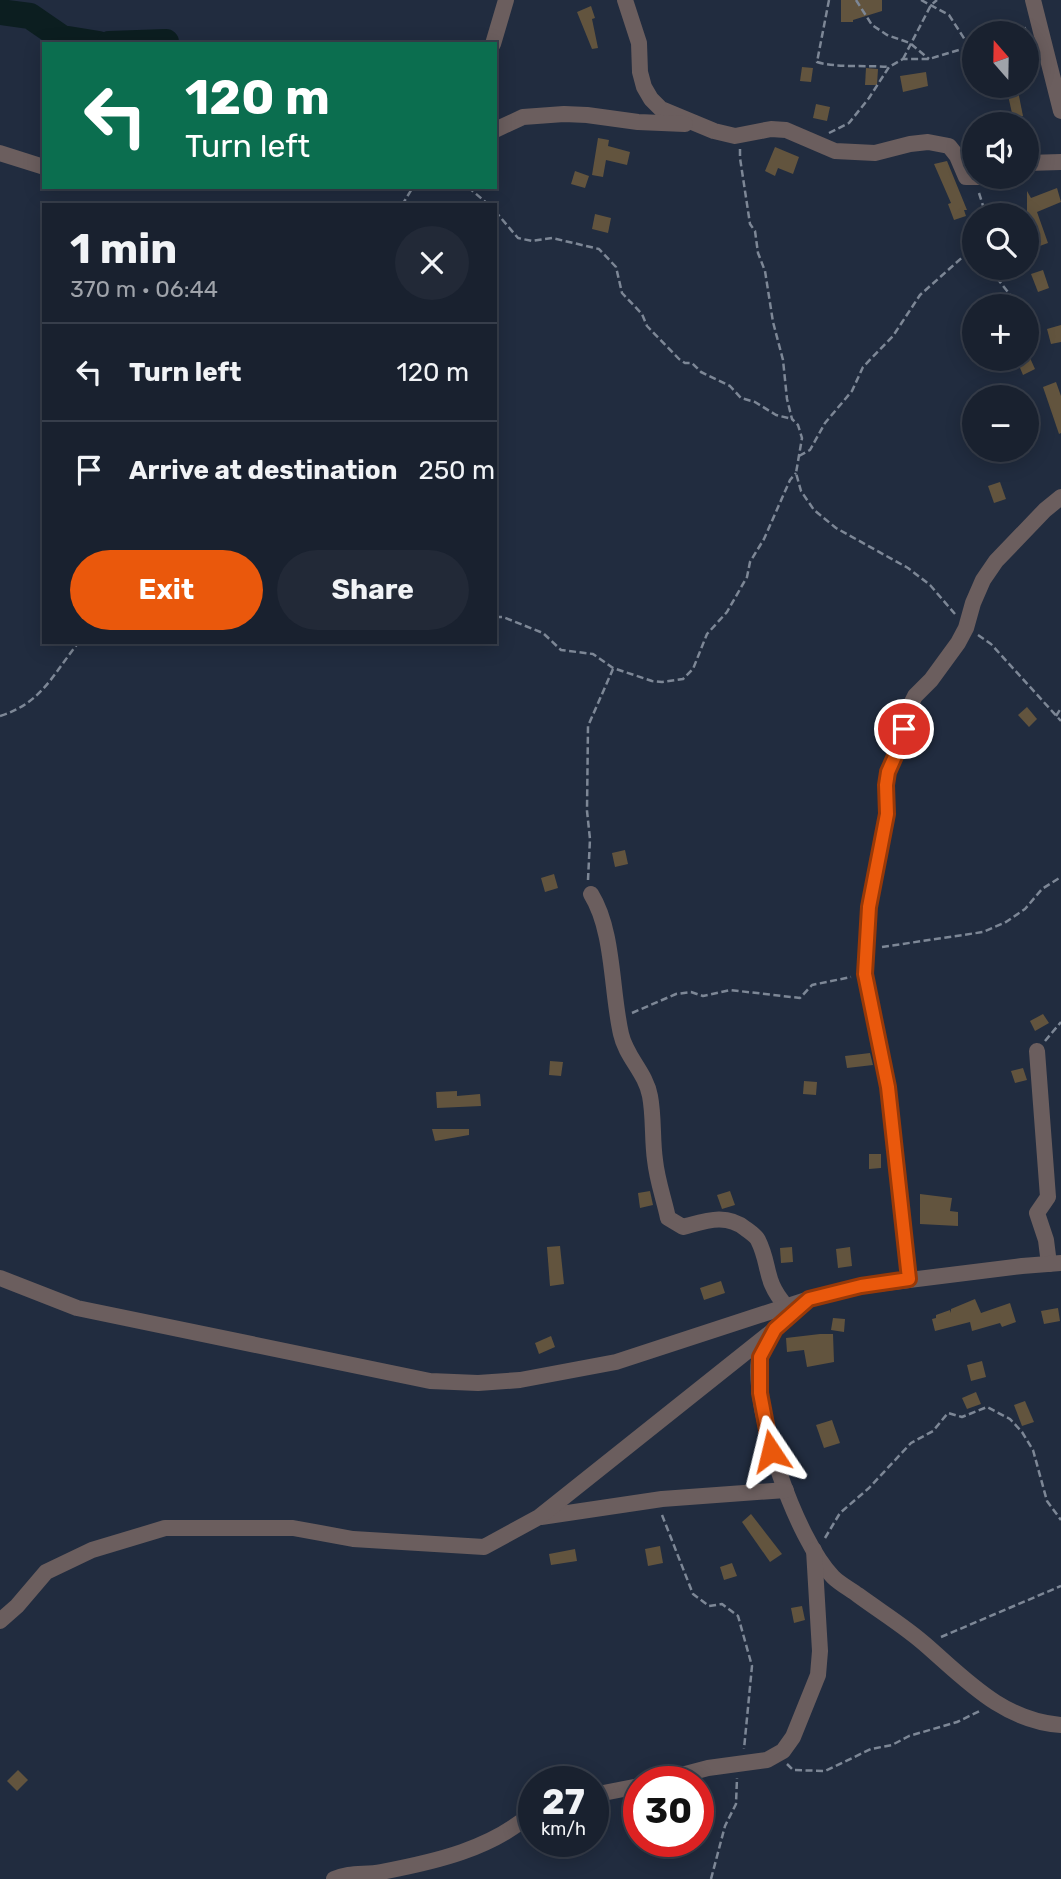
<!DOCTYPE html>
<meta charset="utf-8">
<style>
:root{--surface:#19212f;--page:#222937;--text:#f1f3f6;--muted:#9fa3aa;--line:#373e4b;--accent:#ea580c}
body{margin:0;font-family:Rubik,sans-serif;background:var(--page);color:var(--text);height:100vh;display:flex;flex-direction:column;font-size:26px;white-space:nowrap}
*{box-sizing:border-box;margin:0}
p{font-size:23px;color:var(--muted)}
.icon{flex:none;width:38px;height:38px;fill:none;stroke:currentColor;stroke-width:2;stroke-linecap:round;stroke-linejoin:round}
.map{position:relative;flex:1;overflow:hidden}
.details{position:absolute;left:42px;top:203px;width:455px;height:441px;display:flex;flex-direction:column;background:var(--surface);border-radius:0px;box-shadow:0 4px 18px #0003,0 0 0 2px var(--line)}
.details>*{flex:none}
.top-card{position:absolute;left:42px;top:42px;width:455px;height:147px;border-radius:0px;box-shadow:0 4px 18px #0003,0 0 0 2px var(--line);background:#0b6e4f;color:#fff;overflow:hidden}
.needle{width:46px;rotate:340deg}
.buttons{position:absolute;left:962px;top:21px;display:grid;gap:14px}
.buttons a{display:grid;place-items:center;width:77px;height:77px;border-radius:50%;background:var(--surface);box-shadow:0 4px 18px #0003,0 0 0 2px var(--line);font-size:35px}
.speed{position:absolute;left:518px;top:1766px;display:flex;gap:14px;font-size:35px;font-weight:700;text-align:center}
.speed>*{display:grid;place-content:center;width:91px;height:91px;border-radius:50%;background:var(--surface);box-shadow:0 4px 18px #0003,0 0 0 2px var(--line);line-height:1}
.speed small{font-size:18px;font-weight:400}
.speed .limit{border:10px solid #d22;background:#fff;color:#111}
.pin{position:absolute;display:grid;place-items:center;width:60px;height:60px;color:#fff;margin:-30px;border:4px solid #fff;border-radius:50%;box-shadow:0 2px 7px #0007}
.me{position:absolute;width:77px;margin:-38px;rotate:350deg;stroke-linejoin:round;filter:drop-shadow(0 0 5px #0008)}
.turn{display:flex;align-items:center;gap:24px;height:147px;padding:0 28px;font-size:32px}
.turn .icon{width:91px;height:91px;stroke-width:2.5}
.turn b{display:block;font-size:49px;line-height:60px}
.round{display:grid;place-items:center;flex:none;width:74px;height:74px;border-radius:37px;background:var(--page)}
.headline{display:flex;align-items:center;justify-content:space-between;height:119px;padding:0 28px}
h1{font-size:42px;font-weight:700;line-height:52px}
.cta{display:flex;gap:14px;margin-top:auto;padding:14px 28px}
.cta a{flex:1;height:80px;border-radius:42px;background:var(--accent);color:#fff;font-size:28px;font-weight:700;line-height:80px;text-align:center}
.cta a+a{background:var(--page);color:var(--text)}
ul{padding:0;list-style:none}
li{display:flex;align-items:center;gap:21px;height:98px;padding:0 28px;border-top:2px solid var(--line)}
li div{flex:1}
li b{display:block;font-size:26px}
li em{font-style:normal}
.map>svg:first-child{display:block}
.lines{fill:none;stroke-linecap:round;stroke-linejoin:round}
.river{stroke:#0c1e20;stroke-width:26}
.building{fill:#62543e}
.path{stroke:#7d8796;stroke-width:2.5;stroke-dasharray:7 3.5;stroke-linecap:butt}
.minor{stroke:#6b5e5e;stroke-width:16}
.route-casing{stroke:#983908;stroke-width:18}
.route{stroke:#ea580c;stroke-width:12}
</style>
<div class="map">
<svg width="1061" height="1879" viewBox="0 0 1061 1879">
<rect width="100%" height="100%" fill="#212c3f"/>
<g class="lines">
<!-- river -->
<g class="river">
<path d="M0 12 30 16 62 38 99 44"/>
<path d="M109 44 166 42"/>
</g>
</g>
<!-- building -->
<g class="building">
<path d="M841 0H882V11L853 20V22H841Z"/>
<path d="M591 6 595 18 592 19 598 48 592 49 577 12Z"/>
<path d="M802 67 813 68 811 82 800 81Z"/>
<path d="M866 68 878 69 877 85H865Z"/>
<path d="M926 72 928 86 903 92 900 76Z"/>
<path d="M1006 86H1017L1023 116 1013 118Z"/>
<path d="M816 104 830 107 827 121 813 118Z"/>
<path d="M598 138 609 140 608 146 630 152 627 165 606 160 603 177 592 175Z"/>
<path d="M775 147 799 157 793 174 778 168 775 176 765 171Z"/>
<path d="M947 161 967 210H964L966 216 954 220 948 204 951 203 934 164Z"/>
<path d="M575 171 589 176 585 188 571 184Z"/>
<path d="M1057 188 1061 202 1037 212 1048 243 1037 247 1027 223V191L1031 198Z"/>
<path d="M595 214 611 218 608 233 592 229Z"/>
<path d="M1043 270 1049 288 1038 292 1031 274Z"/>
<path d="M1061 325V342L1051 344 1047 329Z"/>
<path d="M1030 358 1035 369 1023 375 1018 363Z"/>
<path d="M1056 382 1061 396V433L1059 434 1043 387Z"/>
<path d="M1000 482 1006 499 994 503 988 486Z"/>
<path d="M1027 707 1037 719 1029 727 1018 715Z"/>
<path d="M625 850 628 864 615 867 612 853Z"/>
<path d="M554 874 558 888 545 892 541 878Z"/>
<path d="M1043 1014 1049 1023 1035 1031 1030 1021Z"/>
<path d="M870 1053 873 1065 847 1068 845 1056Z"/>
<path d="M550 1061 563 1062 561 1076 549 1075Z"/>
<path d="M1023 1068 1027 1080 1015 1083 1011 1071Z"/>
<path d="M804 1081 817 1082 816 1095 803 1094Z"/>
<path d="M457 1091V1096L480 1094 481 1106 437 1108 436 1092Z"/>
<path d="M432 1129H469V1135L435 1141Z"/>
<path d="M869 1154H881V1168L869 1169Z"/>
<path d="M650 1191 653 1205 640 1208 638 1193Z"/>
<path d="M730 1191 735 1205 722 1209 717 1195Z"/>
<path d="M920 1194 952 1198 950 1211 958 1212V1226L920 1224Z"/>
<path d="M560 1246 564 1284 550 1286 547 1247Z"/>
<path d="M792 1247 793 1262 781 1263 780 1248Z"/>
<path d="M850 1247 852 1266 838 1268 836 1249Z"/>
<path d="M721 1281 725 1293 704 1300 700 1288Z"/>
<path d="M975 1299 981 1313 1010 1303 1016 1322 1002 1327 1000 1323 972 1331 970 1322 935 1331 932 1319 936 1318V1315L950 1310 951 1313V1309Z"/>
<path d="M1058 1308 1060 1321 1044 1324 1041 1311Z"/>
<path d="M833 1318 845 1319 844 1332 831 1330Z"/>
<path d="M820 1334H833L834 1362 807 1367 804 1350 787 1352 786 1338Z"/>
<path d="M551 1336 555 1347 539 1354 535 1343Z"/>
<path d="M982 1361 986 1377 971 1381 967 1365Z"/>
<path d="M976 1392 981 1404 967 1409 962 1398Z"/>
<path d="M1025 1401 1034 1422 1022 1426 1014 1405Z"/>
<path d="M832 1420 840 1443 824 1448 816 1425Z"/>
<path d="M751 1514 782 1554 770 1562 742 1522Z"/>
<path d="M660 1546 663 1563 648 1566 645 1549Z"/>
<path d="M575 1549 577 1561 551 1565 549 1554Z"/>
<path d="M732 1563 737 1576 724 1580 720 1567Z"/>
<path d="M802 1606 805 1620 794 1623 791 1608Z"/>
<path d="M18 1770 28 1780 17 1791 7 1781Z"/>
</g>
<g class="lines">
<!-- path -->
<g class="path">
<path d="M829 0 817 62C836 68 867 65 889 67"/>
<path d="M856 0 872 25 887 35 910 43 929 59"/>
<path d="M921 0 949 15 969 46"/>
<path d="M1013 33 1026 28"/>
<path d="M903 59 931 5 937 0"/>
<path d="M829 133 849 123 869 98 889 67 903 59H929L975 45"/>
<path d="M740 149V158L750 224 755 231 758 253 765 271 773 322 783 360 787 399 792 419 798 425 802 438 796 473 801 491 814 510 836 528 908 568 930 585 955 614"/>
<path d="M468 187 489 205"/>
<path d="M979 193 986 215"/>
<path d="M402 205 413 187"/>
<path d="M495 211 518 238 532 241 552 238 599 249 616 267 622 293 642 314 647 326 679 359 685 363H692L701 372 730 386 741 398 755 402 776 415 792 419"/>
<path d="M993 268 996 277 1019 306"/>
<path d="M799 456 810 450 825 423 852 391 863 367 893 336 920 295 975 246"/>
<path d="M495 617H503L543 633 561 650 593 654 613 668 652 681 662 682 683 679 693 669 707 634 727 612 747 577 750 562 764 539 790 480 796 473"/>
<path d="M978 635 991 644 1061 721"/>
<path d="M0 716C42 703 53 674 79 642"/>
<path d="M1056 716 1061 708"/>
<path d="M588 880 590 839 587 811 588 726 613 669"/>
<path d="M882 947 983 932 1006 922 1025 909 1042 889 1061 877"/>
<path d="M632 1013 676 994 691 992 703 996 730 990 800 998 812 985 851 977"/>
<path d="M1045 1041 1061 1022"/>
<path d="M662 1515 693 1594 709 1606 722 1604 738 1616 752 1666 744 1749"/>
<path d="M825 1538 840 1513 869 1488 911 1443 933 1431 948 1413 962 1417 987 1407 1010 1419 1022 1432 1033 1450 1047 1501 1061 1520"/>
<path d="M941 1637 1061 1586"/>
<path d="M787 1764 793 1770 825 1771 871 1749 892 1745 909 1736 957 1722 982 1710"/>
<path d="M711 1879 725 1826 736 1804 737 1778"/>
</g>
<!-- minor -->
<g class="minor">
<path d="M625 0 639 43 640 72 644 87 651 99 661 109 714 131 735 136 771 129 786 130 835 151 875 153 910 144 928 142 949 146 957 156 966 177H983"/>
<path d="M1033 0 1061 111"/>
<path d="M493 44 506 0"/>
<path d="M495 130 523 117 564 114 587 115 638 122 685 124"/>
<path d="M0 153 44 167"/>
<path d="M1027 163 1061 162"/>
<path d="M591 894C614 931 611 990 621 1034 626 1057 646 1073 650 1096 654 1117 652 1139 655 1160 657 1180 664 1199 668 1218L683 1227C706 1221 726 1213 746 1229 750 1232 756 1236 758 1240 771 1266 763 1280 786 1306"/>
<path d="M1037 1051 1048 1197 1037 1213 1046 1240 1049 1264"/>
<path d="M0 1278 77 1308 430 1381 478 1383 520 1380 616 1362 809 1299 861 1286 1022 1266 1061 1263"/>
<path d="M909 1279 888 1087 865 974 869 907 887 814 886 785 888 772 900 745 907 712 915 696 931 680 958 643 966 628 973 603 983 580 996 561 1045 510 1061 497"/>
<path d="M771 1335C767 1342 761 1351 759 1359 752 1412 796 1539 833 1577 840 1584 850 1589 858 1595 881 1612 906 1627 927 1646 967 1681 1004 1721 1061 1725"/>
<path d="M541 1517 662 1499 786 1490"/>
<path d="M0 1621 17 1606 46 1572 92 1550 165 1528H293L353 1539 484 1547 539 1517 775 1329 804 1303"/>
<path d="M655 1782 708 1768 767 1760 783 1751 793 1737 818 1675 820 1651 814 1550"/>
<path d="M593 1795 639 1786"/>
<path d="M334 1879C349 1872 365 1875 381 1872 434 1862 493 1849 534 1811"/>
</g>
</g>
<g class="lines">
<defs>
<path id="route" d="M771 1451 760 1393V1357L775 1329 809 1299 861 1286 909 1279 888 1087 865 974 869 907 887 814 886 785 888 772 900 745 904 729"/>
</defs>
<!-- route casing -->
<use href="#route" class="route-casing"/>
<!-- route -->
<use href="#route" class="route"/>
</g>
</svg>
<div class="buttons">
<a><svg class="needle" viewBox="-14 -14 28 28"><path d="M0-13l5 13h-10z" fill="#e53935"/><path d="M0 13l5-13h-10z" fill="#9fa3aa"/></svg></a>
<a><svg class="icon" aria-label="sound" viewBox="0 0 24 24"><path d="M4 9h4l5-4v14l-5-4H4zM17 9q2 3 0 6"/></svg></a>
<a><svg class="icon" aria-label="search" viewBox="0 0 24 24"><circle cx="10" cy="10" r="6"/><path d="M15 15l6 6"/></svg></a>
<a>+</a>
<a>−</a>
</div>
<div class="speed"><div>27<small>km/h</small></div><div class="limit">30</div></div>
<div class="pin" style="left:904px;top:729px;background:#d93025"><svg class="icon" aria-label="arrive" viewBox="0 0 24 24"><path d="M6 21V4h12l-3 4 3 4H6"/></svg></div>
<svg class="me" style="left:771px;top:1451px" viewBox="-20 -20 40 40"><path d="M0-17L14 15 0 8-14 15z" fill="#ea580c" stroke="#fff" stroke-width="4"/></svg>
<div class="top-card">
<div class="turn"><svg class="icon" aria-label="left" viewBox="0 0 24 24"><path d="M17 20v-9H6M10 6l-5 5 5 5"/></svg><div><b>120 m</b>Turn left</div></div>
</div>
<section class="details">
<div class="headline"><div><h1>1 min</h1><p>370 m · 06:44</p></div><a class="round"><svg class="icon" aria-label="close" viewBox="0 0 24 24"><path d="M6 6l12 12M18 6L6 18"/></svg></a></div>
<ul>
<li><svg class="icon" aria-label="left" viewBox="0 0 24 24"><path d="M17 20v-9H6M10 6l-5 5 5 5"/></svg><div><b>Turn left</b></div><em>120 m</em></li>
<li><svg class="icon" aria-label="arrive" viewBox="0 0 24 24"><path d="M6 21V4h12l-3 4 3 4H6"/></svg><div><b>Arrive at destination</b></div><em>250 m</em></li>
</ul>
<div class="cta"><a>Exit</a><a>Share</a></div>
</section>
</div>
